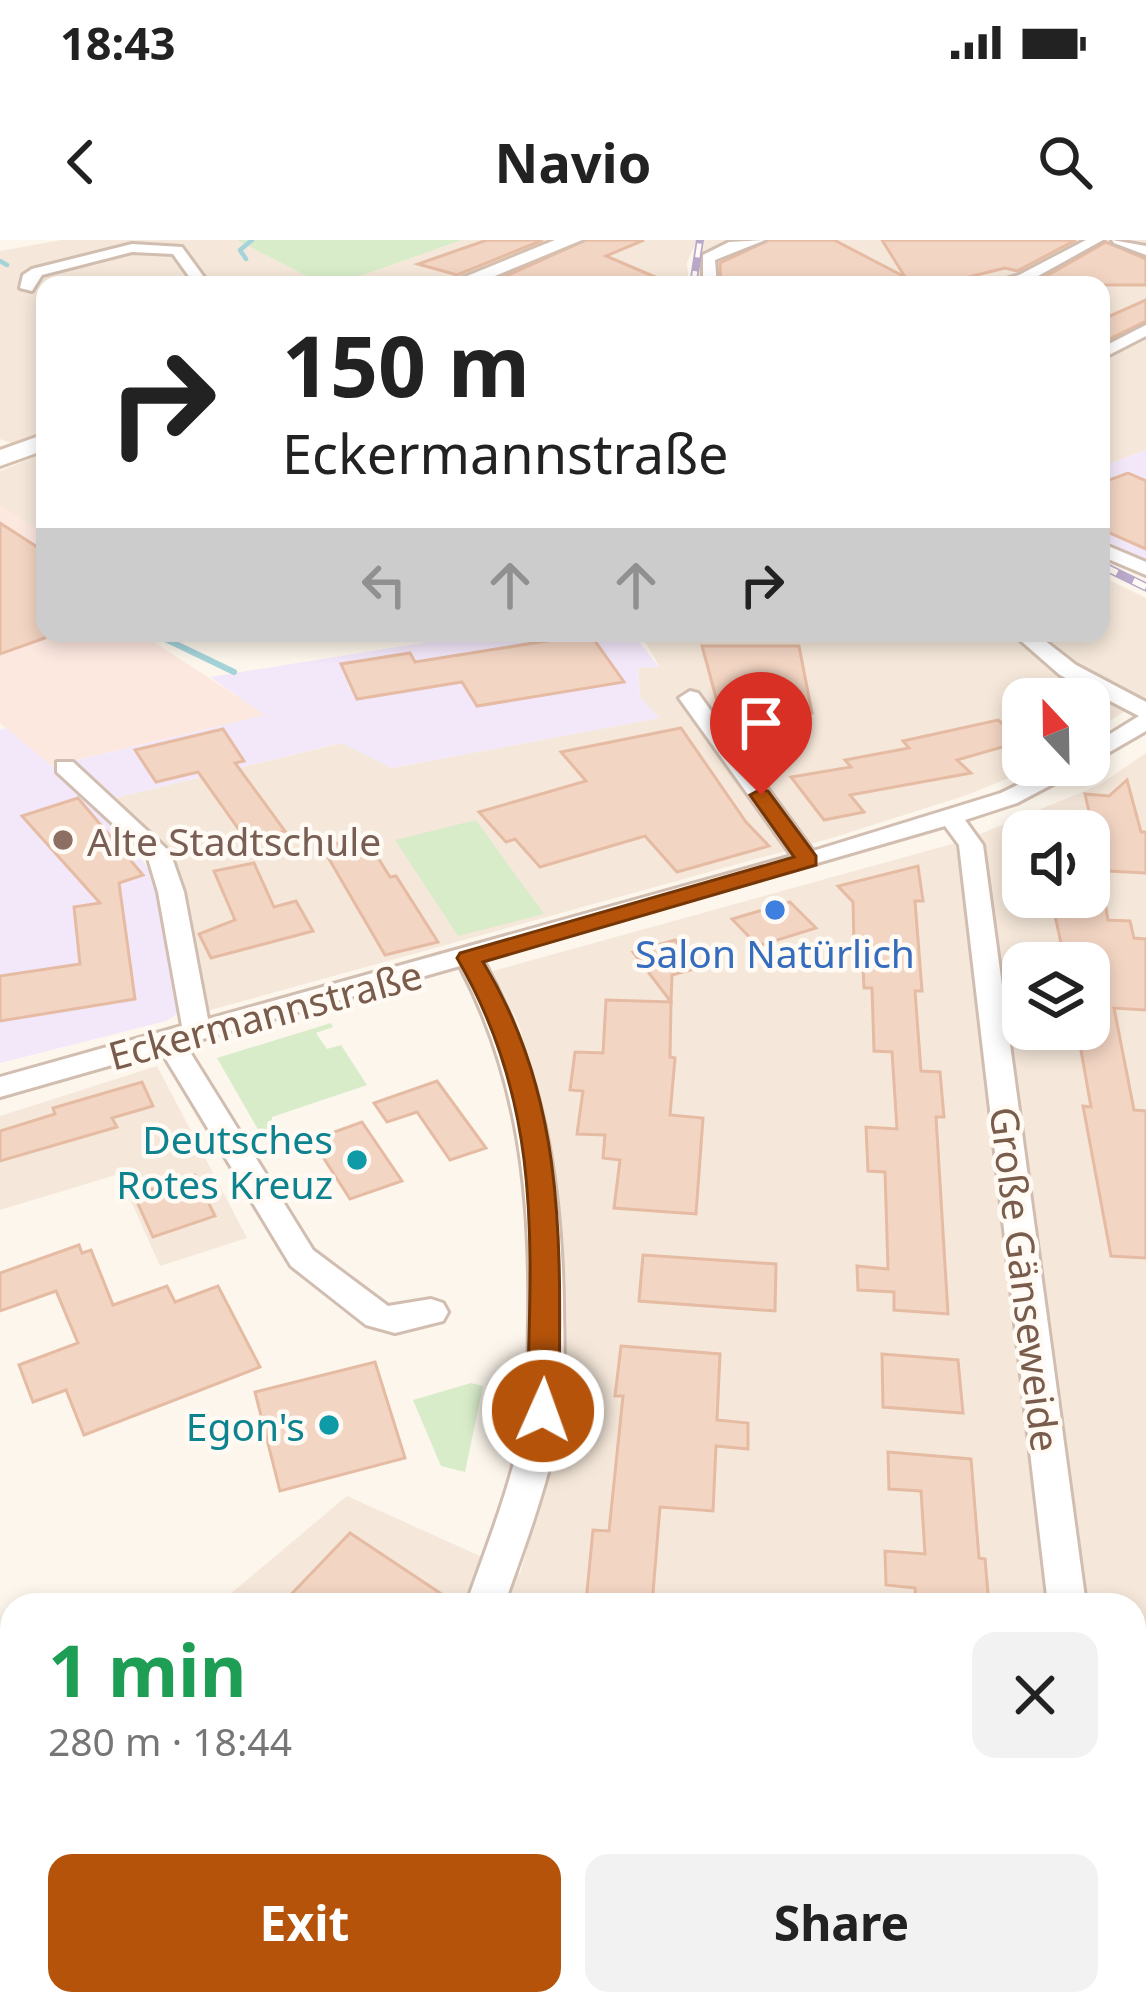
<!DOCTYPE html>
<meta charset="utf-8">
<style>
:root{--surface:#fff;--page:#f2f2f2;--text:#222;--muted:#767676;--accent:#b45309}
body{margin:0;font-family:"Noto Sans",sans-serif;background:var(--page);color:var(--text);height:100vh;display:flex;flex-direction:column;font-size:45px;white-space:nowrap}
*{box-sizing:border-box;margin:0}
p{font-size:39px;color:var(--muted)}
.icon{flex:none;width:66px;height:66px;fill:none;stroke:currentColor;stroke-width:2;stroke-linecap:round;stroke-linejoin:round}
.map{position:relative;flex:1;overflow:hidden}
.details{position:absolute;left:0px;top:1353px;width:1146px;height:423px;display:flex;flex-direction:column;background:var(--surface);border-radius:36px 36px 0 0;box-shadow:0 6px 18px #0003}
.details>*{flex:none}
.guide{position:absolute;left:36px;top:36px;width:1074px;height:366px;border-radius:24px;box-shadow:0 6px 18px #0003;background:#fff;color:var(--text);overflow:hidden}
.needle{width:78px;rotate:338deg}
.buttons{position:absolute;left:1002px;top:438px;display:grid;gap:24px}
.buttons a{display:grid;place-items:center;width:108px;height:108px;border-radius:24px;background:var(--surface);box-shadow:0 6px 18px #0003;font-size:60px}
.pin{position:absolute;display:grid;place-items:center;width:102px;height:102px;color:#fff;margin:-123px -51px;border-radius:50% 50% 50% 0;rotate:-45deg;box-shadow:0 0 12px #0007}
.pin .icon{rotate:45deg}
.me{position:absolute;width:132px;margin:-66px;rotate:2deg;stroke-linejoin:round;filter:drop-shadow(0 0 9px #0008)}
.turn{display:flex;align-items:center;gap:42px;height:252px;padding:0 48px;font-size:54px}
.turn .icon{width:156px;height:156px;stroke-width:2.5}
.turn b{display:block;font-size:84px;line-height:102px}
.lanes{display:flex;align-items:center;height:114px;padding:0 48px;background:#0003;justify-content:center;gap:60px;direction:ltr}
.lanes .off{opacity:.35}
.round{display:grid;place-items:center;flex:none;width:126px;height:126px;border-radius:24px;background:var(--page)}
.summary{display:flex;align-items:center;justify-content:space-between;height:204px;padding:0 48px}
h1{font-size:72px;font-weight:700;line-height:90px;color:#1e9e55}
.action{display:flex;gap:24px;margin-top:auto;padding:24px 48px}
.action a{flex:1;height:138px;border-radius:24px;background:var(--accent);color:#fff;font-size:48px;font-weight:700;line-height:138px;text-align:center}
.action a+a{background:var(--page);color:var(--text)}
.status{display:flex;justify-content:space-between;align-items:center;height:84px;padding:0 60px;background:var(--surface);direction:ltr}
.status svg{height:33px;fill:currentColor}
header{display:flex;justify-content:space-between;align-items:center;height:156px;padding:0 48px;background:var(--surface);font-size:54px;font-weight:700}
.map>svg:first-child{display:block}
.residential{fill:#f5e8da;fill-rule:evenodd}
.commercial{fill:#fde8e0}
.education{fill:#f3e8fa}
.green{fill:#d8ecc9}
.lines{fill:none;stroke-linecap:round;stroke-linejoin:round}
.stream-far1{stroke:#a5d3da;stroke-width:4.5}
.stream{stroke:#a5d3da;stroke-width:6}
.building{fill:#f3d5c3;stroke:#e6bba3;stroke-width:3}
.street-casing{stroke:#d1beb0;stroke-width:6}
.secondary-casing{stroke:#d6c0b0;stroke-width:6}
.street{fill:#fff;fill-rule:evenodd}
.secondary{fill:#fff;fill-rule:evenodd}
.rail-far1-casing{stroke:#b9a8c9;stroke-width:8}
.rail-casing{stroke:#b9a8c9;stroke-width:9}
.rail-far1{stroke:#fffaf3;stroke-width:4.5;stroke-dasharray:14;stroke-linecap:butt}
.rail{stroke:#fffaf3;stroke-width:6;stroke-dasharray:18;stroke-linecap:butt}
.route{fill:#b45309;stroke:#753606;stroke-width:3}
.education-dot{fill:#8d6e63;stroke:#fffaf3;stroke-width:4.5}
.shop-dot{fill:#3f7fe0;stroke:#fffaf3;stroke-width:4.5}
.culture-dot{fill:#0f9aa8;stroke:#fffaf3;stroke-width:4.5}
.labels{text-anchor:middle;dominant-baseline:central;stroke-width:9;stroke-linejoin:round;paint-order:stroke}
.education-label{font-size:39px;fill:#785e54;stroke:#fffaf3;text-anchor:start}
.shop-label{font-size:39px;fill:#366cbe;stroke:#fffaf3}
.street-label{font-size:39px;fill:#7a5c4d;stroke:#fffaf3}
.culture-label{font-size:39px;fill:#0d838f;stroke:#fffaf3;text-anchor:end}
</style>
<div class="status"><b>18:43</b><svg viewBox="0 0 49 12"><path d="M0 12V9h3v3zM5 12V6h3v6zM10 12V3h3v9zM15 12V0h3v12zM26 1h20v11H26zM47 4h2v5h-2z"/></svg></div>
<header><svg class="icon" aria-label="back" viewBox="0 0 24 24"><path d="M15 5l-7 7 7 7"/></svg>Navio<svg class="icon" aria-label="search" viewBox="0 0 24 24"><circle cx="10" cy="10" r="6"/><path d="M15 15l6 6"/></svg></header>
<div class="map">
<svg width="1146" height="1775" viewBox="0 0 1146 1775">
<rect width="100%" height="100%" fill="#fdf6ec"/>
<!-- residential -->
<g class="residential">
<path d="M61 0H237L324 45H45V192L14 204 0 199V11Z"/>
<path d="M462 0H697L687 23 689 45H335Z"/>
<path d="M703 0H1146V210L1101 227V45H699L697 26Z"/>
<path d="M45 213V294L0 266V231Z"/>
<path d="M1101 336 1146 358V458L1089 494V459H1023V525H1041L967 555 832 598 207 771 174 622 111 559 342 503 392 528 658 478 640 457 638 427 659 426 640 393H1101Z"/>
<path d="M1146 513V1775H0V1542L12 1532V1764H1134V1365H217L347 1256 520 1334 568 1156 563 1004 547 887 519 785 493 731 963 601 1099 545ZM1023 591H1089V657H1023ZM1023 723H1089V789H1023Z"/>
<path d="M157 826 247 998 160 1026 119 934 0 970V876Z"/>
</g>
<!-- commercial -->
<path class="commercial" d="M0 266 45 294V393H140L266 475 51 526 0 483Z"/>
<!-- education -->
<g class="education">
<path d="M1146 210V329L1101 309V227Z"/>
<path d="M484 393H632L659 427 638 428 640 457 660 478 391 528 341 503 98 562 155 637 179 773 166 781 0 823V490L6 488 52 526 265 475 210 437Z"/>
</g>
<!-- green -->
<g class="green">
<path d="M237 0H462L335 45H324Z"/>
<path d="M476 580 544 674 458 696 395 600Z"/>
<path d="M331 783 333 787 316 793 327 809 341 805 367 845 272 877 271 890 260 893 217 818Z"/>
<path d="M471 1143 483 1146 465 1232 441 1226 413 1160Z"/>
</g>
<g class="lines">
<!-- stream-far1 -->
<g class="stream-far1">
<path d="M246 19 240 10 252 0"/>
<path d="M0 21 7 25"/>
</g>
<!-- stream -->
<path class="stream" d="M153 393 234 432"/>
</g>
<!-- building -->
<g class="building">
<path d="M487 0H543L457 35 418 24Z"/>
<path d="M586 0H644L606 16 674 45 488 44Z"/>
<path d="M769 0H834L905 37 882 0H1076L1017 31 1005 28 936 45H721L720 23Z"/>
<path d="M1106 2 1146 19V45H1067L1043 38Z"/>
<path d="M1146 60V81L1101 103V80Z"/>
<path d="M1128 233 1146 241V309L1101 289V243Z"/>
<path d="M0 283 45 312V398L0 414Z"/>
<path d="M590 394 624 442 477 466 462 442 357 459 341 424 410 413 415 422Z"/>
<path d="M702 406H799L812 473 721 476Z"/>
<path d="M998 480 1023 501 957 520 971 533 850 555 864 572 824 580 791 537 851 527 845 520 909 508 903 501Z"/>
<path d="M681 488 746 582 769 606 677 632 645 596 540 627 515 599 506 602 479 572 586 541 561 512Z"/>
<path d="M223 489 244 521 235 523 285 591 247 601 198 532 156 542 135 510Z"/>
<path d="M1127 540 1141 592H1146V633L1089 630V589H1093L1085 554 1109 556Z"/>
<path d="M78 558 143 635 119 643 135 759 0 781V736L80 724 74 667 100 663 22 576Z"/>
<path d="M365 597 390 637 396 636 438 702 385 715 322 607Z"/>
<path d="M254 623 274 667 296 661 313 691 211 718 199 694 235 680 214 631Z"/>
<path d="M918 626 923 661H915L922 751H915L921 831 940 832 944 877H936L948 1074 894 1070V1052L858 1050 857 1026 888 1029 885 932 868 931 866 887 897 889 892 812 874 811 872 748H864L862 705 854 704 853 662 838 646Z"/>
<path d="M1051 657H1104L1108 680 1130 681 1134 698 1146 699V770L1114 768 1134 870 1146 871V1018L1111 1016 1083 866 1091 867 1079 799H1089V718L1064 717Z"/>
<path d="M790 662 816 688 758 706 732 679Z"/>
<path d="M675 700 698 728 672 735 671 762 633 712Z"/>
<path d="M606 760 671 762 670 817 675 818 670 875 703 878 696 974 614 968 620 920 603 918 605 895 577 894 583 851 570 850 575 812 603 813Z"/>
<path d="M437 841 486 908 450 920 417 872 387 882 374 863Z"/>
<path d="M142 842 153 866 112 878 117 887 0 921V891L55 874 53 868Z"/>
<path d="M362 882 402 941 350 959 312 900Z"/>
<path d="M195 935 215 976 153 997 134 955Z"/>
<path d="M79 1005 82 1013 91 1010 113 1065 167 1046 175 1062 218 1046 260 1127 84 1195 66 1150 33 1162 19 1125 78 1103 56 1051 0 1071V1033Z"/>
<path d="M643 1015 776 1024 775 1071 639 1061Z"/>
<path d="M621 1106 720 1114 717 1180 748 1183V1209L716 1206 713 1271 660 1267 652 1365 586 1362 593 1290 609 1291 623 1156H615Z"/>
<path d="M882 1114 958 1120 963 1173 883 1167Z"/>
<path d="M375 1122 405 1218 280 1251 255 1152Z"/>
<path d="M888 1212 971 1219 979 1318 985 1319 989 1365H916L915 1348 886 1345 885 1311 925 1314 921 1251 889 1249Z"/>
<path d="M350 1293 458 1365H281Z"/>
</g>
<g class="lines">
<defs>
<g id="street">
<path d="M765 0 715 20 717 45H703V15L729 2Z"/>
<path d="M1086 0H1103L1029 41 986 45 1019 35Z"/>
<path d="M1112 0 1146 6V15L1114 3Z"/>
<path d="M132 4 182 7 209 44 190 45 193 42 173 14 132 12 42 35 32 51 20 48 23 35 32 29Z"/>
<path d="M1146 85V96L1101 119V108Z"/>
<path d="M1101 303 1146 322V335L1101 316Z"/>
<path d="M1012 393H1035L1076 425 1146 462V491L1089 524V507L1139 476 1060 435Z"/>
<path d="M690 451 698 453 813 611 1001 553 1058 525H1089L1017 563 965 580 983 605 1086 1365H1048L959 605 945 586 483 720C543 829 561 939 563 1063 563 1099 566 1136 561 1172 551 1238 526 1302 504 1365H466C488 1302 514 1239 525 1173 530 1143 528 1112 529 1081 531 955 519 839 460 726L185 804 313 1010 388 1066 431 1059 443 1063 448 1072 443 1081 395 1093 366 1085 291 1026 161 811 0 857V837L182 786 158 652 147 615 57 532V522H73L170 612 184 652 208 779 792 616 679 458Z"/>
<path d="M1134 1748 1142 1775H1096L1095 1764H1134Z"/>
<path d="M290 1764H336L335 1775H289Z"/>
<path d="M532 1764H749L753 1775H528Z"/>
</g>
<g id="secondary">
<path d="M555 0H582L473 45H445Z"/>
<path d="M45 194V210L0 226V210Z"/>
</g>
</defs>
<!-- street casing -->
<use href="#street" class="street-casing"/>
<!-- secondary casing -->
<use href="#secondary" class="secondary-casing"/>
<!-- street -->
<use href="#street" class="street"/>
<!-- secondary -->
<use href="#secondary" class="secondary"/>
<defs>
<path id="rail-far1" d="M693 45 700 0"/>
<path id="rail" d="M1101 325 1146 347"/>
</defs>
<!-- rail-far1 casing -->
<use href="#rail-far1" class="rail-far1-casing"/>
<!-- rail casing -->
<use href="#rail" class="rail-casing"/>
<!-- rail-far1 -->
<use href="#rail-far1" class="rail-far1"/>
<!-- rail -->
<use href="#rail" class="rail"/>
</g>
<!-- route -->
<path class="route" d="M761 549 768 551 816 616V625L483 722C569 863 560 1012 559 1171L554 1180 543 1184 532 1180 527 1171C531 1006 544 867 457 718L460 713 794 617 750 555Z"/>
<!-- markers -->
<circle class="education-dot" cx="63" cy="600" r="12"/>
<circle class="shop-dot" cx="775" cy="670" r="12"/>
<g class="culture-dot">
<circle cx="357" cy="920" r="12"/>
<circle cx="329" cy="1185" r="12"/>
</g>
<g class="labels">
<!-- education labels -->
<g class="education-label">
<text x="87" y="600">Alte Stadtschule</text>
</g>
<!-- shop labels -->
<g class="shop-label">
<text x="775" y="712">Salon Natürlich</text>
</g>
<!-- street labels -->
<g class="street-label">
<text transform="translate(265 774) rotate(-15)">Eckermannstraße</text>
<text transform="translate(1026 1039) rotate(83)">Große Gänseweide</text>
</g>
<!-- culture labels -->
<g class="culture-label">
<text x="333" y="898">Deutsches<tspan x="333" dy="45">Rotes Kreuz</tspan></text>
<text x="305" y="1185">Egon's</text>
</g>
</g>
</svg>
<div class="buttons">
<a><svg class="needle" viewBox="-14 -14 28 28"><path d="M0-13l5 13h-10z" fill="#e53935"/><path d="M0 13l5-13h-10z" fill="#767676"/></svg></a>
<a><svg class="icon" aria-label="sound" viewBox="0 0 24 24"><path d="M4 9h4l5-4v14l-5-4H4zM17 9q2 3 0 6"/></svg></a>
<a><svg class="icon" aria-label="layers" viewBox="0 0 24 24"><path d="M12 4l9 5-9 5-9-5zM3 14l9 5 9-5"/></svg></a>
</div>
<div class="pin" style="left:761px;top:555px;background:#d93025"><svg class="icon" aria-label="arrive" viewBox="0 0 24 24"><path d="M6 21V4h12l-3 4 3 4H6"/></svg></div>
<svg class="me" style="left:543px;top:1171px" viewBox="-20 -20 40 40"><circle r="17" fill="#b45309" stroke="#fff" stroke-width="3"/><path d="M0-11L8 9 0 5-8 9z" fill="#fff"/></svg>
<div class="guide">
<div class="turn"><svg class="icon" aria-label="right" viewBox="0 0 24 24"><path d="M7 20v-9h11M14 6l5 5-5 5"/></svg><div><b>150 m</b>Eckermannstraße</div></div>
<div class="lanes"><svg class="icon off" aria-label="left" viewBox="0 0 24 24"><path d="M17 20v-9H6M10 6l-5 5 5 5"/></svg><svg class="icon off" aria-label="ahead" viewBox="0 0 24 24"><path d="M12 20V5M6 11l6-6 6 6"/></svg><svg class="icon off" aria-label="ahead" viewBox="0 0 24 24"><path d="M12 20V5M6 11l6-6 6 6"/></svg><svg class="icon" aria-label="right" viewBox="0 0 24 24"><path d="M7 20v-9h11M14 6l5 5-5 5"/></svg></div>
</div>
<section class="details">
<div class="summary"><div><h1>1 min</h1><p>280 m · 18:44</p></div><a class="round"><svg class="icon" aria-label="close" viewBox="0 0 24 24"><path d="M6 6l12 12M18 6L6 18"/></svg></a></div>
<div class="action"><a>Exit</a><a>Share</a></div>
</section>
</div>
